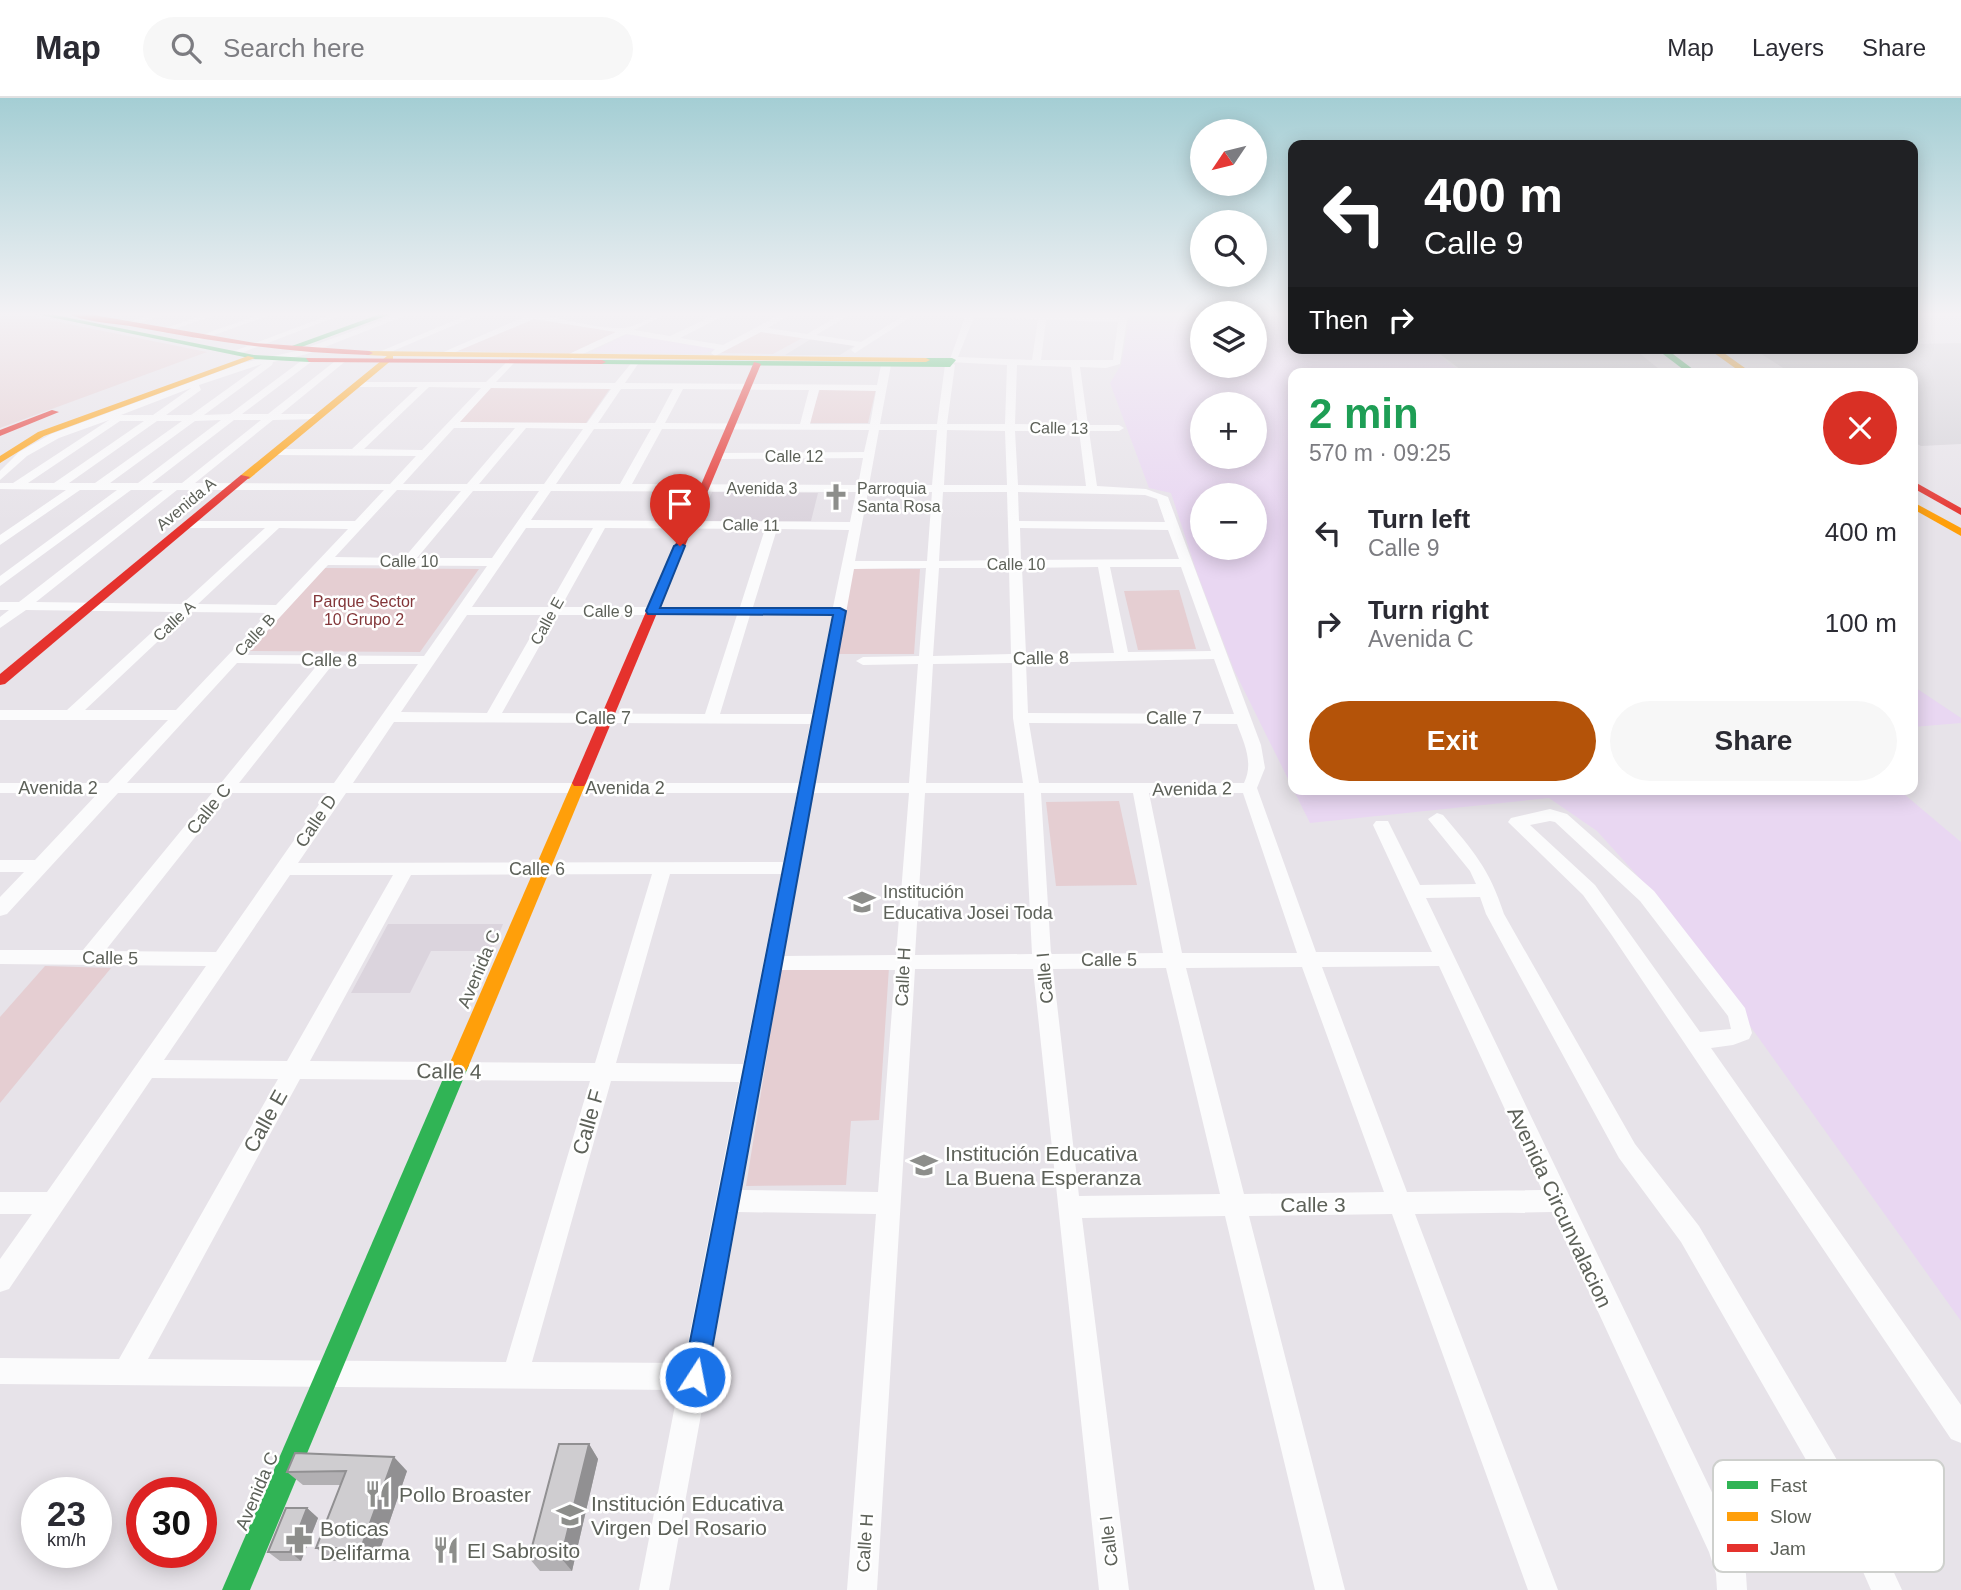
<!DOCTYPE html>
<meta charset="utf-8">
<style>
:root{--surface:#fff;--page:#f7f7f7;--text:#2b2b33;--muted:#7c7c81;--line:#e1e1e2;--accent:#b45309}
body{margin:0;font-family:Arial,sans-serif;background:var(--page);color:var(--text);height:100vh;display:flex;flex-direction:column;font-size:26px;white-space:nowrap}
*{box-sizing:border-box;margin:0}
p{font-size:23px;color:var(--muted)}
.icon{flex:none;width:38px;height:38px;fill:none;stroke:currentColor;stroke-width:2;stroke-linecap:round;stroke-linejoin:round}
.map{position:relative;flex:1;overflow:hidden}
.sheet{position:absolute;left:1288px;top:270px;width:630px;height:427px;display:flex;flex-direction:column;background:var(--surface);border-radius:14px;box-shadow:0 4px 18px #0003}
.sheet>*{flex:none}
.guide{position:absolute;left:1288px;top:42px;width:630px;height:214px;border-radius:14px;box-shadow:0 4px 18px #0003;background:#202124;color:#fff;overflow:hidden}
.needle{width:46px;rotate:235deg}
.fabs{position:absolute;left:1190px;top:21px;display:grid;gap:14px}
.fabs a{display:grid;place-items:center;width:77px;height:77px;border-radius:50%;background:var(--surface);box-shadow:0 4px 18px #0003;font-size:35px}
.speed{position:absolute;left:21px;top:1379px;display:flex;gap:14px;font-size:35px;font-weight:700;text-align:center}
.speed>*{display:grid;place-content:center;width:91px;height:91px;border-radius:50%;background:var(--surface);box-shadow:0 4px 18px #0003;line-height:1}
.speed small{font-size:18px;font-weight:400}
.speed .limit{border:10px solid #d22;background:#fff;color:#111}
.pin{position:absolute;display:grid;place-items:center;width:60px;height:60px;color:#fff;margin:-72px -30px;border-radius:50% 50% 50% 0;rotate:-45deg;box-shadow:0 0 7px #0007}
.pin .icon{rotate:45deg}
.me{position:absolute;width:77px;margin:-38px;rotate:11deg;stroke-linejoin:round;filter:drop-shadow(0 0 5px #0008)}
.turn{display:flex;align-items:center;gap:24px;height:147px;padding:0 21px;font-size:32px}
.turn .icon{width:91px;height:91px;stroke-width:2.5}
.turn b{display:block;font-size:49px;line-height:60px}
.then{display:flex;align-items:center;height:66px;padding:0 21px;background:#0003;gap:14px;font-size:26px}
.round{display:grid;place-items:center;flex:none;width:74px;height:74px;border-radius:37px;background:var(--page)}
.overview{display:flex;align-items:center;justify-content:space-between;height:119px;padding:0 21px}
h1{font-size:42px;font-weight:600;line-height:52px;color:#1e9e55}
.action{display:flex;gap:14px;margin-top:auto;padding:14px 21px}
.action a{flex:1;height:80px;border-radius:42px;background:var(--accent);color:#fff;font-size:28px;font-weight:600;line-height:80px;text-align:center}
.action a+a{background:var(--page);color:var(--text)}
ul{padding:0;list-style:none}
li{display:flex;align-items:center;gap:21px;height:91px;padding:0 21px}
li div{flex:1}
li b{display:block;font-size:26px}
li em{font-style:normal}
header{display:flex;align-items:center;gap:42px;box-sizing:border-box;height:98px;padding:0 35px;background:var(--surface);border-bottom:2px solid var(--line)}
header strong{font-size:33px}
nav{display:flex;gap:38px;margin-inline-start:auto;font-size:24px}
.search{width:490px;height:63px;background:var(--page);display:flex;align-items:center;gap:18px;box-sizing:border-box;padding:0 24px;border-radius:38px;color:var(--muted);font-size:26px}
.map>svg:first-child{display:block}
.commercial{fill:#ecdbf4}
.industrial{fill:#d6d3d9}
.education{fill:#dbd4dd}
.green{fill:#e5ced2}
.sand{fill:#e9d7f2;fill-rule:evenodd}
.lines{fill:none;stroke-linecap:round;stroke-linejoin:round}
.street{fill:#fbfbfc;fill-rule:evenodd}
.fast{fill:#30b455;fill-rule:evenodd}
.slow{fill:#ff9f0a;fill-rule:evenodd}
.jam{fill:#e5322d;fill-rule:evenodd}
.wall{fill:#b2b0b3}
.shaded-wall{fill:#919092}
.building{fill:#cfcdd0;stroke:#919092;stroke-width:2}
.route{fill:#1a73e8;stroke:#114b97;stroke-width:2}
.labels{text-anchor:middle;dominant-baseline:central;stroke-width:5;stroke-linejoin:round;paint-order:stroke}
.far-street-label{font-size:16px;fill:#5d6159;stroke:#fff}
.far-poi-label{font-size:16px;fill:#5d6159;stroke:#fff;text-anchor:start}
.far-park-label{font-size:16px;fill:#833639;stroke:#fff}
.street-label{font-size:18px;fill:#5d6159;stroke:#fff}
.poi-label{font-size:18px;fill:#5d6159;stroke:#fff;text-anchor:start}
.near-street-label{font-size:21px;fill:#5d6159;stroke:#fff}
.near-poi-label{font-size:21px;fill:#5d6159;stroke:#fff;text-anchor:start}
.key{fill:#fff;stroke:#ced0cd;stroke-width:2}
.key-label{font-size:19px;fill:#5d6159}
</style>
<header>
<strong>Map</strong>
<div class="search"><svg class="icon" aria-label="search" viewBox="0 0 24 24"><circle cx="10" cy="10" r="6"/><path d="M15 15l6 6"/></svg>Search here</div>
<nav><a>Map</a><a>Layers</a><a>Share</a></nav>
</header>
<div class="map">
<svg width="1961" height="1492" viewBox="0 0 1961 1492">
<rect width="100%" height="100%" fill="#e7e3e9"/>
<!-- commercial -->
<path class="commercial" d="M627 236 716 251 703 256 591 254Z"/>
<!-- industrial -->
<g class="industrial">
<path d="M811 241 854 248 840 257H785Z"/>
<path d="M1961 245V346L1921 348 1913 344V275H1791L1752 250H1913V246Z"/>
<path d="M1432 250H1633L1664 275H1465Z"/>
</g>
<!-- education -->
<g class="education">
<path d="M712 394 818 395 811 423H700Z"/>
<path d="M388 826H503L492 853H431L410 895H351Z"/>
</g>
<!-- green -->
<g class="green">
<path d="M0 215H14L207 254 0 330Z"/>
<path d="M533 220 616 234 570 256 455 253Z"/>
<path d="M759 232 804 239 773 256 719 255Z"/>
<path d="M491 288 611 289 586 325 456 324Z"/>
<path d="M820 291H876L868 325H809Z"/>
<path d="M324 470 479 471 420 554 249 553Z"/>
<path d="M852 470 920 471 914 556H838Z"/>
<path d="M1179 492 1196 551 1138 552 1124 493Z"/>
<path d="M1119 703 1137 787 1056 788 1046 704Z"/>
<path d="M45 868 111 870 0 1005V919Z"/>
<path d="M889 869 879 1022 851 1023 846 1087 746 1088 781 870Z"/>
</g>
<!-- sand -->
<g class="sand">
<path d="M1130 215H1293V250H1430L1462 275H1293V691L1234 572 1196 472 1171 395 1149 390 1110 285 1121 267ZM1202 215H1255V268H1202ZM1202 306H1255V359H1202ZM1202 397H1255V450H1202Z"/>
<path d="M1913 588 1961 620V625L1913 629Z"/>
<path d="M1293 691H1898L1961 744V1223L1663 806 1597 733 1549 700 1310 725Z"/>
</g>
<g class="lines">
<!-- street -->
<g class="street">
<path d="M99 215H112L94 221 90 219Z"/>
<path d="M156 215H168L128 229 124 226Z"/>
<path d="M208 215H220L164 235 157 233Z"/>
<path d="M264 215H276L200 242 193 240Z"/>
<path d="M335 215H346L236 257 229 255Z"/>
<path d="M401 215H412L307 256 273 264 272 267 204 317 230 316 305 260H311V264L242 316H268L339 260 347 262 281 316H317L321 317V321L273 322 195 385 390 386 416 358 276 357 271 354 276 351H352L418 289H358L355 288V284H486L510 261 515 264 496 284 615 285 633 263 638 266 625 285 877 287 881 267 886 264 891 267 880 326H937L945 267 950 264 955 267 947 326H1005L1007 267 949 264 965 219 930 215H1047L1119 219 1120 215H1128L1120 266 1106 270 1080 269 1088 327H1119L1124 330 1119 333H1089L1097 388 1146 391 1168 399 1261 647 1265 670 1257 690 1316 854H1432L1373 727 1376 723H1388L1420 787 1476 786 1470 773 1428 721 1437 715 1443 717C1474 754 1489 770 1504 816L1635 1046 1699 1128 1860 1401 1902 1492H1871L1840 1421 1681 1144 1619 1060 1486 816 1480 799 1426 800 1734 1440 1746 1476 1747 1492H1717L1716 1476 1709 1454 1552 1114 1415 1116 1558 1492H1528L1392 1116 1249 1118 1345 1492H1315L1225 1118 1082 1120 1129 1492H1099L1033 871H915L877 1492H847L876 1116 738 1114 669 1492H639L678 1292 0 1286V1260L119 1261 278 981 152 980 9 1191 0 1194V1161L32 1116H0V1094H47L206 868 0 866V852H83L212 695H118L7 816 0 818V799L24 774H0V762H35L98 695H0V685H108L168 622H0V612H67L174 514 26 512 0 530V519L9 512H0V504H19L163 392H131L0 488V478L117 392H80L0 447V437L66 392 0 391V385H13L109 322 59 340 27 358 0 382V373L19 354 51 336 242 265 301 252ZM974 219 1038 221 1032 262 958 259ZM1046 222 1118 224 1113 262H1041ZM262 266 191 317H166L201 292 199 287ZM1017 267 1071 269 1078 327 1015 326ZM429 289 481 290 422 352 364 351ZM191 290 153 317H121ZM491 290 611 291 587 325 460 324ZM621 291H673L655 325H598ZM683 291 809 292 800 326 665 325ZM819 292 876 293 870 326H810ZM221 322 138 385H110L195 323ZM234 322H261L182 385H152ZM120 323H144L54 385H28ZM157 323H182L95 385H69ZM454 330H515L467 386H403ZM526 330 583 331 544 386H479ZM594 331H651L620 386H556ZM662 331 869 332 864 354 718 355 713 358 718 361 863 360 858 387 632 386ZM879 332H937L932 387H869ZM947 332 1005 333 1007 387H944ZM1015 333H1079L1086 388 1018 387ZM177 392H384L355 423H185V429L189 430H265L182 506 36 504ZM397 392 461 393 404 460 335 459ZM473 393H539L492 460H417ZM551 393 856 394 850 424 531 422ZM868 394H932L927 463H855ZM943 394H1007L1009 462 939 463ZM1018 394 1145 397 1157 401 1165 424 1019 423ZM279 430 348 431 276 507 198 506ZM526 430H593L548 509H472ZM605 430 765 431 740 509H561ZM1020 430 1168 432 1179 461 1021 462ZM777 431 849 432 833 509H753ZM328 467 487 468 424 558 245 557ZM1098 469 1114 555 1026 556 1022 470ZM1110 469H1181L1211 553 1128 554ZM926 470 919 558 863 559 856 563 863 567 918 566 909 685H815L854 471ZM939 470H1009L1011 556 933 558ZM189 514 268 515 176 612H85ZM467 517H543L487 615 401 614ZM557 517H737L705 616 502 615ZM750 517H832L812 616H720ZM1214 561 1234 616 1028 615 1026 565ZM237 565 318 566 221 685H127ZM1012 565 1013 620 1023 685H926L933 566ZM333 566H418L334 685H239ZM394 624 810 626 799 685H353ZM1029 625 1237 626C1244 645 1254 665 1244 685H1039ZM230 695H327L216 854 105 853ZM346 695H797L783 764 298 765ZM813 695H909L896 857 784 858ZM925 695H1024L1032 856 915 857ZM1041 695H1133L1163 855 1051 856ZM1149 695H1243L1297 855H1182ZM652 776 595 965 310 963 411 777ZM670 776H781L743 966 616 965ZM290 777H393L287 963 164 962ZM1439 868 1542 1092 1407 1094 1322 869ZM1302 869 1384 1094 1244 1096 1186 870ZM1166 870 1220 1096 1079 1098 1053 871ZM781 872H895L878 1094 741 1092ZM300 981 590 983 506 1264 148 1261ZM611 983 739 984 684 1265 532 1264Z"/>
<path d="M472 215H483L381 258 374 256Z"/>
<path d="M512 215C549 214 587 231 622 230 638 230 651 215 668 215L634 232 670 238 719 215H729L680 240 723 247 783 215H793L768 230 807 236 843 215H853L816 237 861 244 908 215H917L855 255 851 252 855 248 761 234 715 258 711 255 715 251 626 236 572 261 569 256 616 234 534 221 446 258 439 256 524 219Z"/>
<path d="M1550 711 1567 716 1654 793 1745 910 1752 935 1749 941 1733 947 1711 950 1961 1307V1345L1951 1341 1611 836 1583 797 1508 724 1511 720ZM1550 723 1555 724 1640 803 1728 918 1731 931 1700 934 1595 787 1530 727Z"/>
</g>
<!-- fast -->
<g class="fast">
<path d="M31 215H45L254 257 309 260 313 262 309 264 254 261Z"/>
<path d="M383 215H394L296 251 289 249Z"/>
<path d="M1655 250H1665L1698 275H1688Z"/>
<path d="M923 260H952L956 262 950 269 602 266 598 264 602 262 926 264Z"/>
<path d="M459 959 466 961 469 967 250 1492H222L449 967 452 961Z"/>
</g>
<!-- slow -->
<g class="slow">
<path d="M1707 250H1717L1752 275H1742Z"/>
<path d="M369 253 926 260 930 262 926 264 393 258V261L249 381H241V377L387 258 366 257Z"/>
<path d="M248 258 255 260 44 338 0 365V358L38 334Z"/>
<path d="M1913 404 1961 430V438L1913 411Z"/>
<path d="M579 680 586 685 469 967 466 973 459 975 452 973 449 967 572 685Z"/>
</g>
<!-- jam -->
<g class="jam">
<path d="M67 215H82L255 245 369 253 373 255 369 257C288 255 209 243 130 228 111 225 84 224 67 215Z"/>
<path d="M306 260 602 262 606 264 602 266 309 264Z"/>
<path d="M754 264 761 266 586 685 584 688H574L572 685Z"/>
<path d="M52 312 59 314 0 338V332Z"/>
<path d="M241 377 250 379 5 586 0 587V576Z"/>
<path d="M1913 383 1961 410V417L1913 390Z"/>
</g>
</g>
<!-- wall -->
<g class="wall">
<path d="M589 1346 598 1361 572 1473H540L529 1460Z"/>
<path d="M407 1373 376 1463H332L316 1450 341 1387H303L287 1374Z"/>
<path d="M307 1410 318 1420 301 1463H280L268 1454Z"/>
</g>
<!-- shaded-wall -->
<g class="shaded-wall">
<path d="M589 1346 598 1361 572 1473 561 1460Z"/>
<path d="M394 1359 407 1373 376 1463 361 1450Z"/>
<path d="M307 1410 318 1420 301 1463 290 1454Z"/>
</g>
<!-- building -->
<g class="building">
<path d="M559 1346H589L561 1460H529Z"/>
<path d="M295 1355 394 1359 361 1450H316L346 1373 287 1374Z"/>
<path d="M286 1410H307L290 1454H268Z"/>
</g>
<!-- sky -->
<linearGradient id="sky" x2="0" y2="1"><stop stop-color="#a4ced4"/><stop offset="0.51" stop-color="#f4f2f5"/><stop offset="1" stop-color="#f4f2f5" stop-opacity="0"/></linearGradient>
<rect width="1961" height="424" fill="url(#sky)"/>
<!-- route -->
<path class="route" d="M680 445 685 448 660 510H840L846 513 707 1279 704 1288 695 1291 687 1288 683 1279 833 517 648 516 646 513 674 448Z"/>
<!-- icons -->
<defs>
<symbol id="church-bare" viewBox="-9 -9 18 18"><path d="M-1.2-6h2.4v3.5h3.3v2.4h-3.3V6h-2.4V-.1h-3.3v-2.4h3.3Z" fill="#8d8e8b" stroke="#fff" stroke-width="2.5" paint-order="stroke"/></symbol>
<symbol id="school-bare" viewBox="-9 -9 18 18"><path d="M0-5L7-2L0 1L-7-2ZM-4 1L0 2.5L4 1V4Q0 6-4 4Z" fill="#8d8e8b" stroke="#fff" stroke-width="2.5" paint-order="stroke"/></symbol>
<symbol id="restaurant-bare" viewBox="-9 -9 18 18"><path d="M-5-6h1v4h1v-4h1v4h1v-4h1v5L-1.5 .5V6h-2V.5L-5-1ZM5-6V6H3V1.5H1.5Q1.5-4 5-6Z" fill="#8d8e8b" stroke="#fff" stroke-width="2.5" paint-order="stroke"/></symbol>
<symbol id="pharmacy-bare" viewBox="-9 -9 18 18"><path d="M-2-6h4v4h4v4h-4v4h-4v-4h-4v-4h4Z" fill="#8d8e8b" stroke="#fff" stroke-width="2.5" paint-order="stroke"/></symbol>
</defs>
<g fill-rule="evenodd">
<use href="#church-bare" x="817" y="380" width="38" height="38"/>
<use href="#school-bare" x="843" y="785" width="38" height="38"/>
<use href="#school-bare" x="905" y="1048" width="38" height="38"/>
<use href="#restaurant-bare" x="359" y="1377" width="38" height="38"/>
<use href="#school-bare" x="551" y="1398" width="38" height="38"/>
<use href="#pharmacy-bare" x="280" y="1423" width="38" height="38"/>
<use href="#restaurant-bare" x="427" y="1433" width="38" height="38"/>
</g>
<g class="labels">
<!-- far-street labels -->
<g class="far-street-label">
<text transform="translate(1059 330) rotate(1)">Calle 13</text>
<text x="794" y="358">Calle 12</text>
<text x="762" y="390">Avenida 3</text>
<text transform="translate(186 406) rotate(-40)">Avenida A</text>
<text transform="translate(751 427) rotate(1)">Calle 11</text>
<text x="409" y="463">Calle 10</text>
<text x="1016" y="466">Calle 10</text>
<text x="608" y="513">Calle 9</text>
<text transform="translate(174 523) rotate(-43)">Calle A</text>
<text transform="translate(547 523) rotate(-61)">Calle E</text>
<text transform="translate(255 537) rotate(-47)">Calle B</text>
</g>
<!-- far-poi labels -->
<g class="far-poi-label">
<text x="857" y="390">Parroquia<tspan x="857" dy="18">Santa Rosa</tspan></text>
</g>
<!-- far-park labels -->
<g class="far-park-label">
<text x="364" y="503">Parque Sector<tspan x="364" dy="18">10 Grupo 2</tspan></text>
</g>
<!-- street labels -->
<g class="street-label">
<text transform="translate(1041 560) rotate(-1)">Calle 8</text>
<text transform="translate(329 562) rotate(1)">Calle 8</text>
<text x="603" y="620">Calle 7</text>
<text x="1174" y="620">Calle 7</text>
<text x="58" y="690">Avenida 2</text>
<text x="625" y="690">Avenida 2</text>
<text transform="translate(1192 691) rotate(-1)">Avenida 2</text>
<text transform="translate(209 711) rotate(-51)">Calle C</text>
<text transform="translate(316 723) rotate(-56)">Calle D</text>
<text x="537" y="771">Calle 6</text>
<text transform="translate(110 860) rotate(1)">Calle 5</text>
<text x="1109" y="862">Calle 5</text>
<text transform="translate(479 871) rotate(-67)">Avenida C</text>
<text transform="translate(903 879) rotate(-87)">Calle H</text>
<text transform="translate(1045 880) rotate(-95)">Calle I</text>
<text transform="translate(257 1393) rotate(-67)">Avenida C</text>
<text transform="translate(1109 1443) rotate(-97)">Calle I</text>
<text transform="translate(865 1445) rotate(-86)">Calle H</text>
</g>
<!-- poi labels -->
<g class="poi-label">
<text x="883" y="794">Institución<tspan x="883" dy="21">Educativa Josei Toda</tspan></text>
</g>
<!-- near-street labels -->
<g class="near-street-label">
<text transform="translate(449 973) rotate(1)">Calle 4</text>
<text transform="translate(265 1023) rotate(-61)">Calle E</text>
<text transform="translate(588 1024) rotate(-74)">Calle F</text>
<text x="1313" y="1106">Calle 3</text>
<text transform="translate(1560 1109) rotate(65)">Avenida Circunvalacion</text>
</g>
<!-- near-poi labels -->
<g class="near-poi-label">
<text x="945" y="1055">Institución Educativa<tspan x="945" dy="24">La Buena Esperanza</tspan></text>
<text x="399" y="1396">Pollo Broaster</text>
<text x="591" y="1405">Institución Educativa<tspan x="591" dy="24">Virgen Del Rosario</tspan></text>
<text x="320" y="1430">Boticas<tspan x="320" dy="24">Delifarma</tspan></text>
<text x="467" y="1452">El Sabrosito</text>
</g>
</g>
<!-- legend -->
<rect x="1713" y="1362" width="231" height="112" rx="10" class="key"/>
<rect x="1727" y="1383" width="31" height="8" fill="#30b455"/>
<rect x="1727" y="1414" width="31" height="9" fill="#ff9f0a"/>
<rect x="1727" y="1446" width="31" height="8" fill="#e5322d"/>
<g class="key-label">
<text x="1770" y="1394">Fast</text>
<text x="1770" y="1425">Slow</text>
<text x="1770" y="1457">Jam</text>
</g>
</svg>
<div class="fabs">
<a><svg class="needle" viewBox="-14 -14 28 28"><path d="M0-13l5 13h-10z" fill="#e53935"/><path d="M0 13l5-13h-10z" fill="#7c7c81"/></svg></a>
<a><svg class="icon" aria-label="search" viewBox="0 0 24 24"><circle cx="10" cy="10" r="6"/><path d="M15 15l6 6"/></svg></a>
<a><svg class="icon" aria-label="layers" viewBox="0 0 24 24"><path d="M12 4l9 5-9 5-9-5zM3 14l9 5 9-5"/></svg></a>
<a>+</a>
<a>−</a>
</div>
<div class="speed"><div>23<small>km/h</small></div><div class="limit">30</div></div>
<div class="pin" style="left:680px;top:448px;background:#d93025"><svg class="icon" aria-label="arrive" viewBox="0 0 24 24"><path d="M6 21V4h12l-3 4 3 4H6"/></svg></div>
<svg class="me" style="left:695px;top:1279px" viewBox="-20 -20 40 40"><circle r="17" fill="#1a73e8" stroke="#fff" stroke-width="3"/><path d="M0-11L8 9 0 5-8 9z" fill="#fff"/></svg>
<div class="guide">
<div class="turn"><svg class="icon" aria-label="left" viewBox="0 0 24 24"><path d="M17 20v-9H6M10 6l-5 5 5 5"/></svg><div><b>400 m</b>Calle 9</div></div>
<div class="then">Then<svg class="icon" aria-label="right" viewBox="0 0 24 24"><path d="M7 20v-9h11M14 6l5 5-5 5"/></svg></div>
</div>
<section class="sheet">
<div class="overview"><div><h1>2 min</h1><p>570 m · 09:25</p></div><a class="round" style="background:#d93025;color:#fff"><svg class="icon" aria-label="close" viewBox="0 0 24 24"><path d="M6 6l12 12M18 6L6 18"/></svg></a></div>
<ul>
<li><svg class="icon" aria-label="left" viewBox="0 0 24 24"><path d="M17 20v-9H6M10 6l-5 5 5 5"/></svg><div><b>Turn left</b><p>Calle 9</p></div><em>400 m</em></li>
<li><svg class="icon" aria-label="right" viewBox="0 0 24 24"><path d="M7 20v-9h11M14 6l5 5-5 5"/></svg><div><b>Turn right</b><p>Avenida C</p></div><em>100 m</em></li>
</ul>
<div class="action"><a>Exit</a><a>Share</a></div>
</section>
</div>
